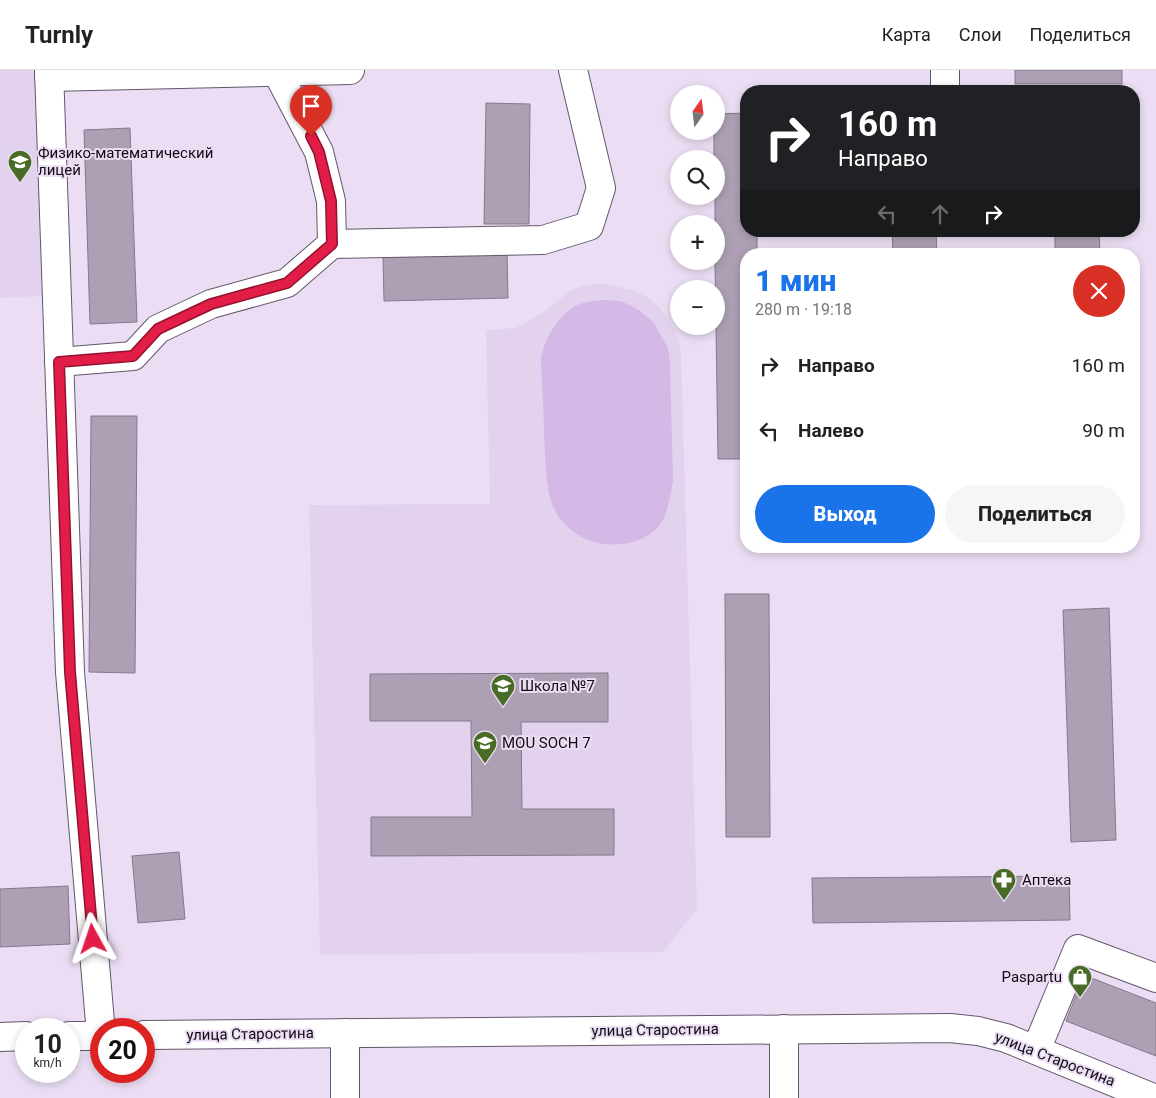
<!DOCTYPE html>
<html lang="ru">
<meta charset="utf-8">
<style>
:root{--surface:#fff;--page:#f6f6f6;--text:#222;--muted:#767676;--line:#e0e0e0;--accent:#1a73e8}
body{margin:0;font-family:Roboto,sans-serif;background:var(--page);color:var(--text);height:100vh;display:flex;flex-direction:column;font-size:19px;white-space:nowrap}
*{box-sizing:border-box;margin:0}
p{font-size:16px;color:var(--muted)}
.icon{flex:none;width:28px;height:28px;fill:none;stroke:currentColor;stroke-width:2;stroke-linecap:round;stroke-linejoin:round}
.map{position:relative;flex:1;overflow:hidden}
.details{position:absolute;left:740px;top:178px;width:400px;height:305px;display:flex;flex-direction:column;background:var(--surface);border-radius:20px;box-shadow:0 2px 8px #0003}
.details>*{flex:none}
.banner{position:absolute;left:740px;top:15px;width:400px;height:152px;border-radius:20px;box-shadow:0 2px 8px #0003;background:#202124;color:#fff;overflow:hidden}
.needle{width:32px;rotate:14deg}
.tools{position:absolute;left:670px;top:15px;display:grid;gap:10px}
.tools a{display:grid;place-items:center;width:55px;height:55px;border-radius:50%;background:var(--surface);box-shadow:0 2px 8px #0003;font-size:25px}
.speed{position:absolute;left:15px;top:948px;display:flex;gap:10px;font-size:25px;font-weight:700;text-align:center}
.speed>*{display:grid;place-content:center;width:65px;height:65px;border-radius:50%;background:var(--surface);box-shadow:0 2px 8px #0003;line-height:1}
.speed small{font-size:12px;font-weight:400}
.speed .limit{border:8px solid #d22;background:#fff;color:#111}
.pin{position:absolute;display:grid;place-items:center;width:42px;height:42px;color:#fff;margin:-51px -21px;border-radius:50% 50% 50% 0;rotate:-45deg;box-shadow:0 0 5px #0007}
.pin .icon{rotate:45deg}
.me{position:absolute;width:55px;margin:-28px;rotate:355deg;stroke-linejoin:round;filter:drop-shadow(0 0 4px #0008)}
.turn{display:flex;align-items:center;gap:18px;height:105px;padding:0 15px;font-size:22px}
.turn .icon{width:65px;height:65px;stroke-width:2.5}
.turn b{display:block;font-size:35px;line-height:42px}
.lanes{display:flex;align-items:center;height:48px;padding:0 15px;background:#0003;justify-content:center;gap:25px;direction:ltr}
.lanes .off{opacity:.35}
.round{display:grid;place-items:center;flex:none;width:52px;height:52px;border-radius:26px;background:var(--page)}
.summary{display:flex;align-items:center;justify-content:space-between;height:85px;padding:0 15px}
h1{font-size:30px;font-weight:800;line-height:38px;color:var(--accent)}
.button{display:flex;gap:10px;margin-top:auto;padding:10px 15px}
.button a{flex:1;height:58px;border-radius:30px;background:var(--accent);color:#fff;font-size:20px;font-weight:800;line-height:58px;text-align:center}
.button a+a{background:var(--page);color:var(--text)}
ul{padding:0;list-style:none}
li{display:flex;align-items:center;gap:15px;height:65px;padding:0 15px}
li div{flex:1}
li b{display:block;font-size:19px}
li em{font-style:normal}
header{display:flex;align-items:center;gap:30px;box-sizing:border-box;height:70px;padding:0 25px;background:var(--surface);border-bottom:1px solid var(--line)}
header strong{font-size:24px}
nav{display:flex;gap:28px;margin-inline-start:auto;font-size:18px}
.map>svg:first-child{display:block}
.built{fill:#e3d2ee}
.green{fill:#d4b8e6}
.building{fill:#ada0b5;stroke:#84788c}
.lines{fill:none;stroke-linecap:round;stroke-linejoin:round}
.minor-casing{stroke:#63576a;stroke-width:30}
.minor{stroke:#fff;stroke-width:28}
.route-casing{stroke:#92132f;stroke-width:12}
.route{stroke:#e11d48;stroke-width:9}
.labels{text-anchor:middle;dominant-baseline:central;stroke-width:4;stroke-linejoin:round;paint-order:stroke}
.poi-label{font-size:15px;fill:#100b12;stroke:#ebdef4;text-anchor:start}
.street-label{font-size:15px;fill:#100b12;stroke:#ebdef4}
</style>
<header>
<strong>Turnly</strong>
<nav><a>Карта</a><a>Слои</a><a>Поделиться</a></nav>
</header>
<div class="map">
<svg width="1156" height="1028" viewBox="0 0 1156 1028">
<rect width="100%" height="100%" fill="#ebdef4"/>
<!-- built -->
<g class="built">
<path d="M0 0H36L42 226 0 228Z"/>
<path d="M601 213 633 220 647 227 659 237 674 259 679 270 681 284 697 839 663 882 320 885 309 435 490 434 486 260 516 258 544 242 568 222 583 216Z"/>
</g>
<!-- green -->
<path class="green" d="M605 230 621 231 639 240 653 252 668 278 670 293 673 411C670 425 668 446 658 457 653 463 646 467 639 470 613 479 585 475 566 455 563 452 560 449 558 446 544 424 546 390 544 364 544 348 543 332 542 315 542 308 541 300 541 292 542 273 556 249 572 238 582 231 594 231 605 230Z"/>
<!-- building -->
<g class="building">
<rect x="1015" y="0" width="107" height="14"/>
<path d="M486 33 530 34 529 154H484Z"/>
<path d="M746 43V161H757V184H746V389H718L715 191 716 154H715V126H716V89H714V61H716V44Z"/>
<path d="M130 58 137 252 90 254 84 60Z"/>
<path d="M892 161H936L937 184H893Z"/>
<path d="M1055 161H1099L1100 184H1055Z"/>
<path d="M507 182 508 228 384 231 383 186Z"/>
<path d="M91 346H137L135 603 89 602Z"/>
<path d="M725 524H769L770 767H726Z"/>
<path d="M1109 538 1116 770 1071 772 1063 540Z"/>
<path d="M608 603V652H521L522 739H614V785L371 786V747H472L471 651H370V604Z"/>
<path d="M179 782 185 849 138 853 132 786Z"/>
<path d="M1069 806 1070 850 813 853 812 808Z"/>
<path d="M68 816 70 874 0 877V819Z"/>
<path d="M1084 905 1156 933V986L1066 951Z"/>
</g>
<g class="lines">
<defs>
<g id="minor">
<path d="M49 0 70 602 101 964"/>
<path d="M945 0V21"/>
<path d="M277 2 319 82 331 131 332 174 543 170 589 156 601 118 573 0"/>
<path d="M49 7 350 0"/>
<path d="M59 292 133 286 158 259 211 234 287 213 332 174"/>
<path d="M784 959V1028"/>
<path d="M345 963V1028"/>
<path d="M144 965 950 958 978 961 1006 968 1153 1028"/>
<path d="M69 966H101"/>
<path d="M0 967 26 966"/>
<path d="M1036 980 1078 879 1156 908"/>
</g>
</defs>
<!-- minor casing -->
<use href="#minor" class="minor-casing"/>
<!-- minor -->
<use href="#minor" class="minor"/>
</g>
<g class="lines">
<defs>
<path id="route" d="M93 869 70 602 59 292 133 286 158 259 211 234 287 213 332 174 331 131 319 82 311 66"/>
</defs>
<!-- route casing -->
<use href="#route" class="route-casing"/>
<!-- route -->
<use href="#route" class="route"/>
</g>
<!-- icons -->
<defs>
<symbol id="school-pin" viewBox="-11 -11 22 30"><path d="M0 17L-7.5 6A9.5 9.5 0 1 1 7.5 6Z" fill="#486c26" stroke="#ebdef4"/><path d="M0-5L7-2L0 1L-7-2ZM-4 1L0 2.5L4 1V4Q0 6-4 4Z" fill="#fff"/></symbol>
<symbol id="pharmacy-pin" viewBox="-11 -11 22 30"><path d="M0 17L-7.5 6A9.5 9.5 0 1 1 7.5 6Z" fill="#486c26" stroke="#ebdef4"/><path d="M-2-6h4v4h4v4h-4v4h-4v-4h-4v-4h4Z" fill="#fff"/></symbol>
<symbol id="shop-pin" viewBox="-11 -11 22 30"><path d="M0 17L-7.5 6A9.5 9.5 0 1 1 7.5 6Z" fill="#486c26" stroke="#ebdef4"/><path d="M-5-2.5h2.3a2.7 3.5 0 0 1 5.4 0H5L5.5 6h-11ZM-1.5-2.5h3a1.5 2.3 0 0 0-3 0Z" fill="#fff"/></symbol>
</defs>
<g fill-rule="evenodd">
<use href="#school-pin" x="6" y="78" width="28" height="38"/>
<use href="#school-pin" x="489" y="602" width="28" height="38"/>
<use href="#school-pin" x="471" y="659" width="28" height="38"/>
<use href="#pharmacy-pin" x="990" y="796" width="28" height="38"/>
<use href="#shop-pin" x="1066" y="893" width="28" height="38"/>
</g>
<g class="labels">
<!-- poi labels -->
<g class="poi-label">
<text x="38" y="83">Физико-математический<tspan x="38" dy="17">лицей</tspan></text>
<text x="520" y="616">Школа №7</text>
<text x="502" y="673">MOU SOCH 7</text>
<text x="1022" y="810">Аптека</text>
<text x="1062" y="907" text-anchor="end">Paspartu</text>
</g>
<!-- street labels -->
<g class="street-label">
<text transform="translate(655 960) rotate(-1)">улица Старостина</text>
<text transform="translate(250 964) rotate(-1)">улица Старостина</text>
<text transform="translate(1055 989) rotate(21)">улица Старостина</text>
</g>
</g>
</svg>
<div class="tools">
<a><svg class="needle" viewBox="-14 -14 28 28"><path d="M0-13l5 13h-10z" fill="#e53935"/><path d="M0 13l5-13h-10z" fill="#767676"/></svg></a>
<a><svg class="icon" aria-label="search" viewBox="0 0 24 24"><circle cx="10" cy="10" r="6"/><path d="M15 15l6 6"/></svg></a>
<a>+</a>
<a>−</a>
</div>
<div class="speed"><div>10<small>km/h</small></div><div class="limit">20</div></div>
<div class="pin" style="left:311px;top:66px;background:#d93025"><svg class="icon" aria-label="arrive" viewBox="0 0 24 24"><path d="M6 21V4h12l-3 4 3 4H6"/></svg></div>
<svg class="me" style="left:93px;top:869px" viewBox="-20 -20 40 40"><path d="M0-17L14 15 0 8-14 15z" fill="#e11d48" stroke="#fff" stroke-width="4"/></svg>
<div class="banner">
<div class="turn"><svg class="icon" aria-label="right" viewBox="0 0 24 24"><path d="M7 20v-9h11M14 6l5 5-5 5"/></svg><div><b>160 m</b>Направо</div></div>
<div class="lanes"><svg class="icon off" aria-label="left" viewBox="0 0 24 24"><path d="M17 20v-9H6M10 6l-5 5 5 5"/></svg><svg class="icon off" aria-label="ahead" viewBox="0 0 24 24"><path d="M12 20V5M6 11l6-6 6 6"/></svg><svg class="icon" aria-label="right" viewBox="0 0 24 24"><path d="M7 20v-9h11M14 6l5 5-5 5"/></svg></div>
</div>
<section class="details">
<div class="summary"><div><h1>1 мин</h1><p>280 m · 19:18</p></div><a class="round" style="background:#d93025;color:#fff"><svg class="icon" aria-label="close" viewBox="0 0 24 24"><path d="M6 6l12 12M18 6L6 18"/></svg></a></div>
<ul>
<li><svg class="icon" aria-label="right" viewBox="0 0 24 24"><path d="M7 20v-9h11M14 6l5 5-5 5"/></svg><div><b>Направо</b></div><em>160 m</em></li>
<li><svg class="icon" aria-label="left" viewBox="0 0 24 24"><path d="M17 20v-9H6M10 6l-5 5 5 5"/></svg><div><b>Налево</b></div><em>90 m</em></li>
</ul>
<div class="button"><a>Выход</a><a>Поделиться</a></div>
</section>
</div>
